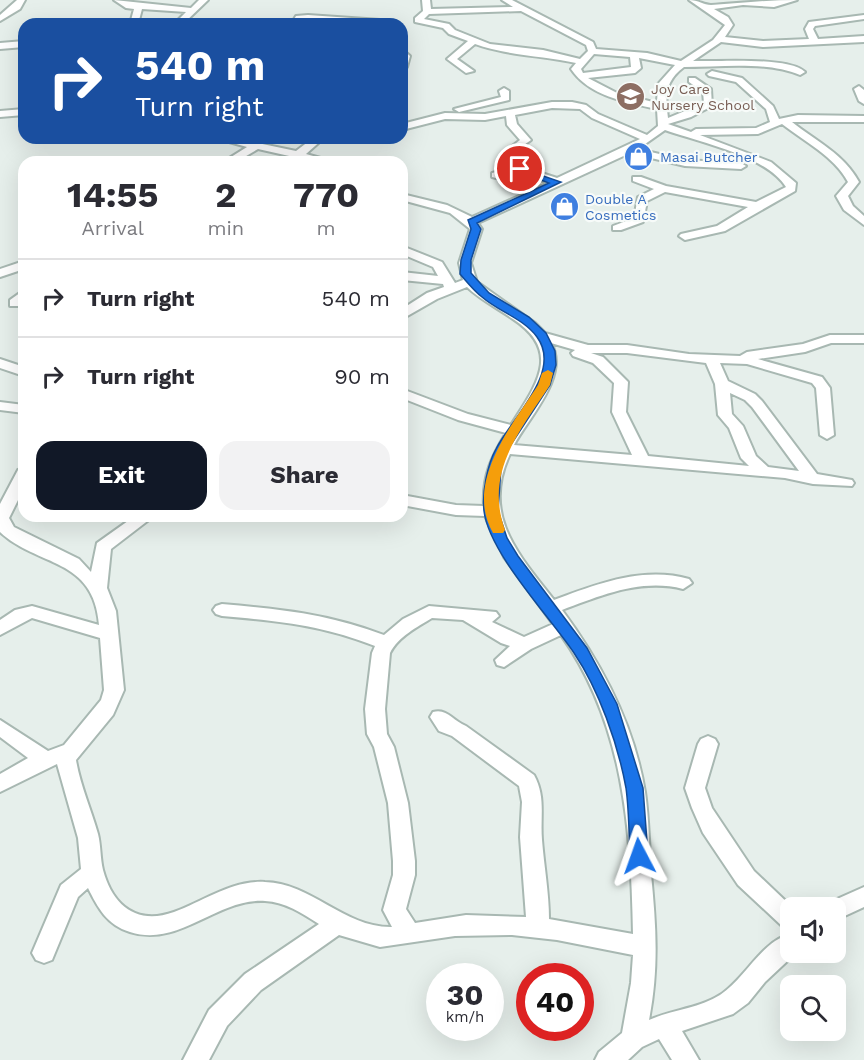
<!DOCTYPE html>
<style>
:root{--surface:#fff;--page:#f2f2f3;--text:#2b2b33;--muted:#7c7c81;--line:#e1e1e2;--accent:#111827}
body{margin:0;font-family:"Work Sans",sans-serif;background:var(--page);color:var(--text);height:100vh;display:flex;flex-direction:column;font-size:22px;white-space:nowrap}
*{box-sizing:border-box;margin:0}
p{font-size:20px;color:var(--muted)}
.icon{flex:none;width:33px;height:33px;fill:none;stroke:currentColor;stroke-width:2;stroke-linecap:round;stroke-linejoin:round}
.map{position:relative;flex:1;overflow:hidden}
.sheet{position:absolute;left:18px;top:156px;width:390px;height:366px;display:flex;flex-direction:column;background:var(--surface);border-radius:18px;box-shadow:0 6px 24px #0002}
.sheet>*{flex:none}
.top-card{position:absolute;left:18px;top:18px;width:390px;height:126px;border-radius:18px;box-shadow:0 6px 24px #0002;background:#1a4fa0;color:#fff;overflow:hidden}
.buttons{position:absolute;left:780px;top:897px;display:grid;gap:12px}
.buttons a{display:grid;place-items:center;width:66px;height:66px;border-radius:12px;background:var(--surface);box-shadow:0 6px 24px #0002;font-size:30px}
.speed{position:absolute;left:426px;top:963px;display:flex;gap:12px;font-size:30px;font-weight:700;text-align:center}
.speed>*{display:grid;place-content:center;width:78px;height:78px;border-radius:50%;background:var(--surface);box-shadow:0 6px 24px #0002;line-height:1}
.speed small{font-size:15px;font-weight:400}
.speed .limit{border:9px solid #d22;background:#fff;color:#111}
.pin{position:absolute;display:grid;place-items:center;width:51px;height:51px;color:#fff;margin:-26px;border:3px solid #fff;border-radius:50%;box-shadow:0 2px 6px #0007}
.me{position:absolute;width:66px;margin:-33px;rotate:356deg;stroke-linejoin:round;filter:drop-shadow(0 0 4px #0008)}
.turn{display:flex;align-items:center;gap:21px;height:126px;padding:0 18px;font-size:27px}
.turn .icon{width:78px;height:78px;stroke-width:2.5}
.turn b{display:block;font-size:42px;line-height:51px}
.eta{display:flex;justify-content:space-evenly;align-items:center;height:102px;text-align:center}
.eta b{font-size:36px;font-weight:700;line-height:42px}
.action{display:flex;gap:12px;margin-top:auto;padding:12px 18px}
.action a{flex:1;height:69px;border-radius:18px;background:var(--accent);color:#fff;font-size:24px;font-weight:700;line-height:69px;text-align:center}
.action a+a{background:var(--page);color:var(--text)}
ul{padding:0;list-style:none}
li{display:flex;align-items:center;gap:18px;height:78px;padding:0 18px;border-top:2px solid var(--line)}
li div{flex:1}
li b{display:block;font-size:22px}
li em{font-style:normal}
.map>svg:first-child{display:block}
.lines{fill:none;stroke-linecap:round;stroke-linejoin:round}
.minor-casing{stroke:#a8b8b2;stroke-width:4}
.minor{fill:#fff;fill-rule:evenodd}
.route{fill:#1a73e8;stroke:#114b97;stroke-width:1.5}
.slow{fill:#f59e0b}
.labels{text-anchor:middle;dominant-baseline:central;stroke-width:4.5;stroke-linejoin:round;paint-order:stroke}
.far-education-label{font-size:14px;fill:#785e54;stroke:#f7fbf9;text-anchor:start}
.far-shop-label{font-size:14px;fill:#366cbe;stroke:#f7fbf9;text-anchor:start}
</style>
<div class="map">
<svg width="864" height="1060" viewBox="0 0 864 1060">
<rect width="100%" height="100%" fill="#e6efeb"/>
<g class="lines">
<defs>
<g id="minor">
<path d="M17 0H25L20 9 0 21V15Z"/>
<path d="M114 0 191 8 199 0H208L183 24H174L186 12 142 9 138 24H130L134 9 126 8Z"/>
<path d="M422 0H430L431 9 513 7 502 0H512L593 42 596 49 647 53 681 61 713 40 725 25 689 0C698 0 704 5 711 5 740 3 768 0 797 0L774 7 743 5 714 9 728 17 733 25 725 37 763 41 809 39 805 29 809 22 864 15V19L815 26 813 29 818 39 864 36V42L763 47 721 42 693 61C716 62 789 56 805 72L800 75C766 61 721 67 684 67 665 81 665 95 668 118L704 103 703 92 689 82V78H695L711 89 712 106 691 117 668 124 691 132 696 129 756 128 770 122 766 109 736 82 709 76 707 74 712 71 742 78 773 106 779 119 798 115 864 116V122H792C816 141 844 154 859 182L848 196 853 206 864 216V225L844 210 836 196 848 182C834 156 805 142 782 124L758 134 700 135 771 162 796 183 795 191 725 231 685 240 679 236 681 234 717 226 748 207 665 192 647 201 643 222 621 230H613V226L634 218 638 197 654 189 633 181V177H641L666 186 756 202 786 187C767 156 699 142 665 130L638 149 685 160 741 163 746 166 741 169 685 166 630 153 478 223 482 229 471 263 477 282 535 323 545 333 588 345H627L689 354 740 356 747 352 803 344 830 335H864V343H831L805 352 758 359 822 377 830 388 834 435 827 439 820 435 816 388 812 383 747 364 720 363 728 381 755 394 762 401 817 474 852 480 854 483 852 486 813 484 785 478 510 454C481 515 518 554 554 600 597 584 643 566 689 579L692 583 683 589C641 578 600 596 562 610 602 664 634 724 645 792 649 819 649 847 651 874 656 925 659 969 649 1020 671 1010 700 1008 720 995 745 979 761 942 790 934V952H797L765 982 748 1003 733 1014 682 1031 699 1060H672L659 1039 642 1047 628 1060H595L599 1052 622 1033 631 983 633 955 557 940 512 935 455 936 380 947 339 935 261 990 227 1026 209 1060H183L209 1010 245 974 319 924C302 913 285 902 265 901 217 898 179 948 130 932 107 925 98 908 88 888L78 897 52 960 44 963 36 960 32 953 61 885 81 869 78 838 57 764 0 792V774L28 758 0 737V720L48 751 64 745 101 700 104 690 100 638 32 618 0 635V620L15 610 32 606 99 625C94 557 37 567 0 532V504L18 470 24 468V488L9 518 14 527 79 559 91 572 97 543 135 516H154L111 549 107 588 116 611 124 690 113 715 76 760C80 785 91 809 98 834 101 846 100 858 103 870 113 907 138 925 174 912 204 901 232 880 265 882 312 883 344 928 392 927L383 910 393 875V861L388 803 374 747 367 734 365 709 372 653 375 646C322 625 279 621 222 616L216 614 213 610 216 606 222 604C280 609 329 614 384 635L403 619 429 606 496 612 499 616 492 622 524 637 553 624 504 557 485 516 456 515 402 505V495L456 505 484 506C482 476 492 456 506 433L458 420 402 398V389L468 414 511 425C536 385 563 352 513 319 497 308 481 300 467 287L437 299 402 319V309L427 293 444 287 443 284 402 280V272L438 276 433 267 402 254V246L442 262 455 283 463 280 459 263 470 229 450 213 402 200V194L447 205 472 217 548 183 519 172 496 178 492 177V173L520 166 557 178 640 139 592 118 580 109 552 108 515 115 517 124 531 140 511 154 506 151 520 140 507 125 506 116 485 120 445 119 402 130V124L445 113 485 114 552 102H572L586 105 598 114 647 135 658 126 657 109C625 102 589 96 571 69L576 63C545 56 504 55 475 44L457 59 474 71 466 73 447 59 468 41 449 34 443 28 415 22V18L423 11ZM521 11 586 45 588 51 580 59 543 50 490 44 455 30 449 24 424 19 429 14ZM594 54 630 57 631 67 583 73 581 69ZM639 58 675 65 658 84 657 103 617 93 588 78 635 73 641 68ZM551 343 575 350 571 353 573 356 593 363 614 383 612 412 632 455 514 445C528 418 570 376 551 343ZM591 353H627L706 363 715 384 718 415 729 428 741 458 749 466 648 456 626 412 628 382 603 357ZM730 393 745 400 752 407 799 471 768 467 756 456 743 426 732 414ZM432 618 463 620 501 643 510 646 495 660 497 665 504 667 531 649 561 635C624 724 631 829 633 934L549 919C549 893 544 866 542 840 540 816 546 797 534 775L466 726C453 721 447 708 433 712L430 717 439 731 452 736 519 786 522 802 520 837 526 917 466 915 415 923 406 909 415 875V861L408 803 394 747 387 734 385 709 390 653C398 637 417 627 432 618Z"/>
<path d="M308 15 395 21 399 23 308 19 302 20 299 24H291L296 16Z"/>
<path d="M24 41V47L0 49V43Z"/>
<path d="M402 49 410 56 407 67 402 70Z"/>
<path d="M859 86 864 90V104L859 101 854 89Z"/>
<path d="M504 88 509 91V100L459 112 454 109 501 97 499 91Z"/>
<path d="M24 109V115L0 117V111Z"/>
<path d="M215 138H234L296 151 313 138H324L306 154 335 162H316L258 149 236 162H223L247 147Z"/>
<path d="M24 261V269L0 277V269Z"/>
<path d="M24 290V301L20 306H10V300Z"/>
<path d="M0 359 24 367V376L0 368Z"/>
<path d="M0 402 24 405V413L0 410Z"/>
<path d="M708 736 715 739 718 744 705 788 712 808 754 871 793 908H790V929L782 926 738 885 703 833 692 808 685 788 698 744 701 739Z"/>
<path d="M864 887V907L836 920V908H826L828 903Z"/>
</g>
</defs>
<!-- minor casing -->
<use href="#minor" class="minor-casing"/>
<!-- minor -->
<use href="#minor" class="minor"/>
</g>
<!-- route -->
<path class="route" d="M517 167 561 182 477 223 481 229 471 260V273L489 293 529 317 546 333 555 351 556 365 550 385 508 449 501 468 498 511 507 538 518 556 587 648 617 704 643 788 648 856 646 861 639 864 633 861 630 856C629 834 629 810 626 788 618 744 599 690 574 653 550 617 489 553 484 511 482 493 487 465 496 449 511 419 563 372 537 337 523 318 499 312 482 297 474 291 467 282 460 274L461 260 471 229 468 220 549 183 517 171Z"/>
<!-- slow -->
<path class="slow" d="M548 370 553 373 550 385C520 431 484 472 505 530L503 533H493C464 483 512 425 538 385L542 373Z"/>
<!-- icons -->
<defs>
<symbol id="school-disc" viewBox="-11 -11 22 22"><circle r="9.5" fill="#8d6e63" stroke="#f7fbf9"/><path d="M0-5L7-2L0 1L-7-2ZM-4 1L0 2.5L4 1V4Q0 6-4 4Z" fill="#fff"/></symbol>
<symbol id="shop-disc" viewBox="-11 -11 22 22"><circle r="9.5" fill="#3f7fe0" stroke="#f7fbf9"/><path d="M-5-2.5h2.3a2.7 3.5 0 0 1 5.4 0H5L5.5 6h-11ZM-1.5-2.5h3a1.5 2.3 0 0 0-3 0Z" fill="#fff"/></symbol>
</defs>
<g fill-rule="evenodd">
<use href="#school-disc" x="614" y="80" width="33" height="33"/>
<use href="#shop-disc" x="622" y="140" width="33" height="33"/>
<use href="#shop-disc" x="548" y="190" width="33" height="33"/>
</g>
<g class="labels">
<!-- far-education labels -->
<g class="far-education-label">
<text x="651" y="89">Joy Care<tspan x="651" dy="16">Nursery School</tspan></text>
</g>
<!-- far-shop labels -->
<g class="far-shop-label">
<text x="660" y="157">Masai Butcher</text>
<text x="585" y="199">Double A<tspan x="585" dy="16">Cosmetics</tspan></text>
</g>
</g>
</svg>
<div class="buttons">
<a><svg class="icon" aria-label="sound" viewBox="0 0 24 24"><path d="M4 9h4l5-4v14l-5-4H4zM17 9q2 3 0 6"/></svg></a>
<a><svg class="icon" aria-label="search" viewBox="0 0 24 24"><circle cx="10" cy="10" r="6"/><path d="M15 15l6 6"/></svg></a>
</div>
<div class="speed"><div>30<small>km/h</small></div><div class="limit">40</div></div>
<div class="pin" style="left:520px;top:169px;background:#d93025"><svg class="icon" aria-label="arrive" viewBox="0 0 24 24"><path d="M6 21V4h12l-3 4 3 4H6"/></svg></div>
<svg class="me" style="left:639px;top:856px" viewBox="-20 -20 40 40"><path d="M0-17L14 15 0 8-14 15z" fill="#1a73e8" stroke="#fff" stroke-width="4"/></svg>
<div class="top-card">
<div class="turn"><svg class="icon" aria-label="right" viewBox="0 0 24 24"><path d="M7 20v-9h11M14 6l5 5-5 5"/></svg><div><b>540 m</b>Turn right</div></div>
</div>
<section class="sheet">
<div class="eta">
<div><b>14:55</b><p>Arrival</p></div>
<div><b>2</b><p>min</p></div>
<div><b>770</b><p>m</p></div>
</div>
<ul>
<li><svg class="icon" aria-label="right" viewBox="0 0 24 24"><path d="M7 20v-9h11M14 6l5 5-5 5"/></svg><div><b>Turn right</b></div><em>540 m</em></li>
<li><svg class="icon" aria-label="right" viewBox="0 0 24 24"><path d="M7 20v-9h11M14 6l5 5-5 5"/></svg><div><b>Turn right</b></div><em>90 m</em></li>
</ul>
<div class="action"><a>Exit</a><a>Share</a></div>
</section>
</div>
